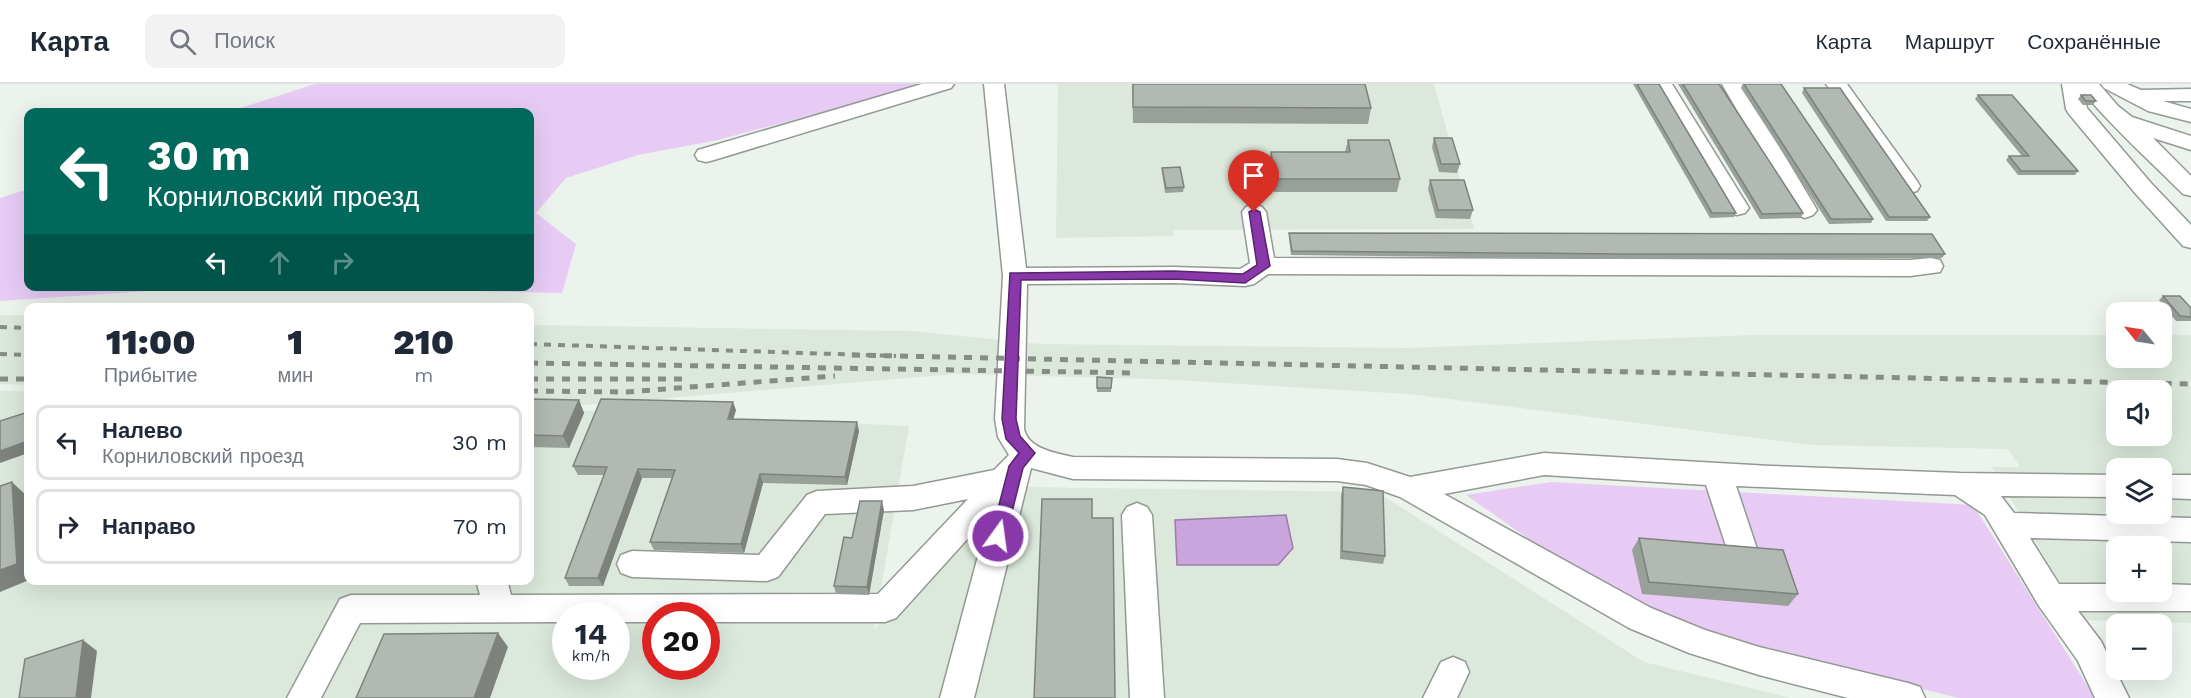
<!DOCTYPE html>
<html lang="ru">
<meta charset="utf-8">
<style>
:root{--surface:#fff;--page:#f2f2f3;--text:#1f2937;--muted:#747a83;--line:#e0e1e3}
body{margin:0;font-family:"Work Sans",sans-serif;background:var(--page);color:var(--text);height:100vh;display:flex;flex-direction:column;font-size:22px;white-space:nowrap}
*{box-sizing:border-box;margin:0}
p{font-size:20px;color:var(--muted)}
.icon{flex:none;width:33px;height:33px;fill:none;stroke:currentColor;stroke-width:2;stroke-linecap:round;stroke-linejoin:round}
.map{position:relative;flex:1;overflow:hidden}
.side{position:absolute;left:24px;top:219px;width:510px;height:282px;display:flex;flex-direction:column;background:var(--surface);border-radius:12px;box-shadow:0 6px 24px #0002}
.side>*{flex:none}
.guide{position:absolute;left:24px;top:24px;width:510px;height:183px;border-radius:12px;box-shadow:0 6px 24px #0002;background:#00695c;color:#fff;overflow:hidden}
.needle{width:39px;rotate:300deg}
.buttons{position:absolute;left:2106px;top:218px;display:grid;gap:12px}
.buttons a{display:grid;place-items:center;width:66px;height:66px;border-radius:12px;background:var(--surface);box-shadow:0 6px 24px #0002;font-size:30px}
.speed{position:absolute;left:552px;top:518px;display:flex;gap:12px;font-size:30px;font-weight:700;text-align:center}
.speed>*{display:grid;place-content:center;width:78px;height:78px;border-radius:50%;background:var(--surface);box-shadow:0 6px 24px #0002;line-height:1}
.speed small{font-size:15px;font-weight:400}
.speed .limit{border:9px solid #d22;background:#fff;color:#111}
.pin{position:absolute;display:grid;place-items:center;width:51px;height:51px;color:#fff;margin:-62px -26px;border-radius:50% 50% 50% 0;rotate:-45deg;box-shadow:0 0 6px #0007}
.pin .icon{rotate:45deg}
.me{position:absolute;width:66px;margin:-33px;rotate:14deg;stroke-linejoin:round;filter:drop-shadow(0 0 4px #0008)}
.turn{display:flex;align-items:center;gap:21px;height:126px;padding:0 24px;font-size:27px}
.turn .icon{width:78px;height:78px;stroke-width:2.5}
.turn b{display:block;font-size:42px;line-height:51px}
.lanes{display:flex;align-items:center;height:57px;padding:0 24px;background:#0003;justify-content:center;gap:30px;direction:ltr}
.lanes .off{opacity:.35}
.eta{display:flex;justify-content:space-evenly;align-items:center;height:102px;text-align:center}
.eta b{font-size:36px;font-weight:800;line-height:42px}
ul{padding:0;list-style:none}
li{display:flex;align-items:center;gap:18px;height:75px;margin:0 12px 9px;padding:0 12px;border:3px solid var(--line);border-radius:12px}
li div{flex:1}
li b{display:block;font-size:22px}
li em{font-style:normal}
header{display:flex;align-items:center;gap:36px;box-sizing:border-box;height:84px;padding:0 30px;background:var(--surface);border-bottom:2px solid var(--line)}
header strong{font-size:28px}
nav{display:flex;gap:33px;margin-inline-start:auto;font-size:21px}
.search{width:420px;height:54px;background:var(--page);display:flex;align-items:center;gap:15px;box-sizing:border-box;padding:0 21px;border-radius:12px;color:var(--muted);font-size:22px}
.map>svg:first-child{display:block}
.built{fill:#dce8db;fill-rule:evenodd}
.green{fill:#e7cbf5}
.water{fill:#caa4dc;stroke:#997fa5;stroke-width:1.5}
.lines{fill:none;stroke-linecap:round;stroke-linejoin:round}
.minor-casing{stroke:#939993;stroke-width:3}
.minor{fill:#fff;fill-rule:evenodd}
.rail-far1{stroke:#878c87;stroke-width:4;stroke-dasharray:7 7;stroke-linecap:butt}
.rail{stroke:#878c87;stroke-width:5;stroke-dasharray:8 8;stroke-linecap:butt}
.wall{fill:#999f99}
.shaded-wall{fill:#7d827d}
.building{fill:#b2b9b2;stroke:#7d827d;stroke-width:1.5}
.route{fill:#8838a8;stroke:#58246d;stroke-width:1.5}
</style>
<header>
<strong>Карта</strong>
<div class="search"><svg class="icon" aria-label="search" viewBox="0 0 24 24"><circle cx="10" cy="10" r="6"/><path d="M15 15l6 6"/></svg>Поиск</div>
<nav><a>Карта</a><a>Маршрут</a><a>Сохранённые</a></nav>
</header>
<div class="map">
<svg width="2191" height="614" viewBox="0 0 2191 614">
<rect width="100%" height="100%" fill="#ecf3ec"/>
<!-- built -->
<g class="built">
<path d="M1058 0H1434L1474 145 1173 146 1174 152 1056 154Z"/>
<path d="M0 231H28V301L0 300Z"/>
<path d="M530 241 912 247 1040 260 1406 264 1755 251H2116V273H2162V251H2191V539L2082 536 1992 383H2020L2008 365 1812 361 1409 310 1157 295 955 290 587 321 530 319ZM2116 306H2162V351H2116ZM2116 384H2162V429H2116ZM2116 462H2162V507H2116Z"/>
<path d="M0 307H28V496H530V324L909 342 874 545 1023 403 1377 408 1644 578 1791 614H0ZM566 531H616V582H566ZM656 531H706V582H656Z"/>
</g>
<!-- green -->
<g class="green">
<path d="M315 0H926L718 56 638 71 566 94 536 129 576 160 562 209 288 203 530 202V28H228Z"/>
<path d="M28 105V202L207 203 0 217V114Z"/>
<path d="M1551 398 1973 421 2095 614H1959L1696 550 1593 500 1466 411Z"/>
</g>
<!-- water -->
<path class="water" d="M1286 431 1293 464 1278 481H1177L1175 436Z"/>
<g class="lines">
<defs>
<g id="minor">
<path d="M922 0H954L951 4 714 76 706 78 698 76 695 71 698 66Z"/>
<path d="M984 0H1004L1026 184 1174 183 1240 185 1250 179 1242 128 1246 123 1254 120 1262 123 1266 128 1274 174 1910 176 1931 174 1940 176 1943 182 1940 188 1910 192 1268 190 1254 200 1245 202 1174 199 1027 200 1024 345C1028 365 1056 369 1073 373L1337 375 1367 379 1410 393 1544 369 1770 382 1960 389 2116 391V413L2001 412 2014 429 2191 434V458L2030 454 2059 500H2116V507H2162V500L2191 501V527H2078L2101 557 2129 614H2095L2078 577 2039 522 1985 431 1955 411 1736 402 1757 465 1753 474 1742 478 1731 474 1727 465 1706 401 1544 391 1444 410 1651 524 1705 546 1759 563 1908 599 1920 603 1925 614H1848L1759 591 1689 569 1629 544 1400 413 1366 401 1337 397 1073 395 1031 384 974 614H940L989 431 896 534 885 538H706V531H656V538H616V531H566V538L360 539 321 614H287L340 515 351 511H480L476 496H507L511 511 878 510 968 415 913 426 825 430 778 493 767 497 632 493 621 489 617 480 621 471 632 467 759 471 807 411 817 407 913 402 994 386 1009 371 998 353 995 335 1003 192Z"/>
<path d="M1652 0H1672L1749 124 1745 129 1737 131 1729 129Z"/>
<path d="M1722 0H1742L1817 126 1813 131 1805 134 1797 131Z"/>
<path d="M1826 0H1847L1917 97 1920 102 1917 107 1909 109 1901 107Z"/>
<path d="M2062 0H2099L2118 22 2132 33 2191 52V66L2153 54 2191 92V112L2183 110C2150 77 2114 45 2084 9L2087 24 2151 99 2191 141V164L2183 162 2135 109 2069 30 2066 25Z"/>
<path d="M2101 0H2127L2141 6 2191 5V17H2163L2191 25V38L2148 27 2104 4Z"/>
<path d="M2162 391H2191V415L2162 414Z"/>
<path d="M1137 419 1147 423 1152 431 1164 614H1130L1122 431 1127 423Z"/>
<path d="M1453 573 1465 578 1469 588 1457 614H1423L1441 578Z"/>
</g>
</defs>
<!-- minor casing -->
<use href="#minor" class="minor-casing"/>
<!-- minor -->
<use href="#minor" class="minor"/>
<!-- rail-far1 -->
<g class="rail-far1">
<path d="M0 243 28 244"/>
<path d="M530 260 896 272"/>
<path d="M0 270 28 271"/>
</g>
<!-- rail -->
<g class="rail">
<path d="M25 271H28"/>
<path d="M852 271 2191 300"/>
<path d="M530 279 1137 289"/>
<path d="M0 295H28"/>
<path d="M530 295H685"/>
<path d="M530 307 626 308 835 292"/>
</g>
</g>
<!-- wall -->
<g class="wall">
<path d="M1132 0H1365L1371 24 1368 40 1133 39Z"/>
<path d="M1633 0H1659L1736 129 1734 133 1710 134Z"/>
<path d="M1678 0H1719L1803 129 1801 134 1760 135Z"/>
<path d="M1743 0 1873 135 1871 139 1829 140 1741 4Z"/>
<path d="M1804 4 1930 133 1927 137H1886L1802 9Z"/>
<path d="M1978 11 2078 87 2075 91H2018L2006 76 2009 72H2022L1975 15Z"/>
<path d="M2081 11 2096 17 2093 21H2083L2078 15Z"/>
<path d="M1434 54 1460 80 1457 89 1439 88 1432 63Z"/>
<path d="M1348 56 1400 95 1397 108H1274L1269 80 1271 68H1345Z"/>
<path d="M1162 84 1184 103 1183 108 1165 109 1162 88Z"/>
<path d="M1243 92 1260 102V107H1244Z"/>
<path d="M1430 96 1473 126 1470 135 1436 134 1428 105Z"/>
<path d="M1289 149 1945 170 1942 174 1620 175 1291 171 1289 154Z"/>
<path d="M2163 212 2191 224V237H2176L2159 216Z"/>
<path d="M1097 293 1112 294 1111 308H1097Z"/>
<path d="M530 315 579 316 584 329 569 364 530 363Z"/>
<path d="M736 326 733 335 859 347 847 401 763 399 744 469 654 466 650 458 672 394H642L603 502H569L565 494 604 391H578L573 382Z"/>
<path d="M1343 403 1385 472 1383 480 1340 475 1341 411Z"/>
<path d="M884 426 869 511 836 510 834 502 852 454Z"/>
<path d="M1639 454 1798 510 1788 522 1642 510 1632 466Z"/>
</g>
<!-- shaded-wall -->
<g class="shaded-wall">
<path d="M579 316 584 329 569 364 563 352Z"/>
<path d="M733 318 736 326 731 343 728 335Z"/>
<path d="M857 338 859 347 847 401 845 393Z"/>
<path d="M28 357V369L0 379V367Z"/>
<path d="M638 385 642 394 603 502 598 494Z"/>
<path d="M760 390 763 399 744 469 741 460Z"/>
<path d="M12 398 28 413 29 496 0 508V486Z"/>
<path d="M882 417 884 426 869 511 867 503Z"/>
<path d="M498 549 508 563 490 614H474Z"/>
<path d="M83 556 97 567 91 614H76Z"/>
</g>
<!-- building -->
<g class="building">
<path d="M1133 0H1365L1371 24 1133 23Z"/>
<path d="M1637 0H1659L1736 129H1712Z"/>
<path d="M1683 0H1719L1803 129 1762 130Z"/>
<path d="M1744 0H1781L1873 135H1831Z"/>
<path d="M1804 4H1840L1930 133H1889Z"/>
<path d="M1978 11H2012L2078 87H2021L2009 72H2029Z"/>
<path d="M2081 11H2091L2096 17H2086Z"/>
<path d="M1434 54H1452L1460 80H1441Z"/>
<path d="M1348 56H1389L1400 95H1275L1271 68H1350Z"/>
<path d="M1180 83 1184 103 1166 104 1162 84Z"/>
<path d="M1243 92H1259L1260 102H1244Z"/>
<path d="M1430 96H1464L1473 126H1438Z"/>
<path d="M1289 149 1932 150 1945 170H1622L1292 167Z"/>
<path d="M2163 212H2180L2191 224V233L2180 232Z"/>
<path d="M1097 293 1112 294 1111 304H1097Z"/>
<path d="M530 315 579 316 563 352 530 351Z"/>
<path d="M601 315 733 318 728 335 857 338 845 393 760 390 741 460 650 458 675 386 638 385 598 494H565L607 383 573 382Z"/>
<path d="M28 328V357L0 367V337Z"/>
<path d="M12 398 17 480 0 486V402Z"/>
<path d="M1343 403 1383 407 1385 472 1342 467Z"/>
<path d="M1042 415H1092V434H1113L1115 614H1034Z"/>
<path d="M860 417H882L867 503 834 502 844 453 852 454Z"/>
<path d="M1639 454 1783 466 1798 510 1649 498Z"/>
<path d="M498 549 474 614H356L384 550Z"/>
<path d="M83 556 76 614H19L25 575Z"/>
</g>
<!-- route -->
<path class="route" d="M1254 125 1260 128 1270 182 1245 199 1174 195 1021 196 1016 335 1020 352 1035 369 1023 384 1006 452 1004 456 998 458 993 456 991 452 1009 382 1019 369 1006 355 1002 335 1010 189 1174 187 1243 190 1257 181 1249 128Z"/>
</svg>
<div class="buttons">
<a><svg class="needle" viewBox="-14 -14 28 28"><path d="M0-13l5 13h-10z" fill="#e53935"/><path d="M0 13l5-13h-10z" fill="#747a83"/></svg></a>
<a><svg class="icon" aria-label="sound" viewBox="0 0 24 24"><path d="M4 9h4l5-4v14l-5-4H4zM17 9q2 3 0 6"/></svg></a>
<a><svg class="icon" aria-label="layers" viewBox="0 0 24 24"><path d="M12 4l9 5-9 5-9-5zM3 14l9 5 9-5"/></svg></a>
<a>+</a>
<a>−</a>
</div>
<div class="speed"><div>14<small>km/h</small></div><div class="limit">20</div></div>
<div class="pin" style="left:1254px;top:128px;background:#d93025"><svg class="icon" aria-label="arrive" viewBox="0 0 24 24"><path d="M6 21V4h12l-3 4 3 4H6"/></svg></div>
<svg class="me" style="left:998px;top:452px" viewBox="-20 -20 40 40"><circle r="17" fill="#8838a8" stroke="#fff" stroke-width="3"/><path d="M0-11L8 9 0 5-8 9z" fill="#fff"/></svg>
<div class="guide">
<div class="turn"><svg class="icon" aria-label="left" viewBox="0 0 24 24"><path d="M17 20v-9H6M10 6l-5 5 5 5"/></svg><div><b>30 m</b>Корниловский проезд</div></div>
<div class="lanes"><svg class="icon" aria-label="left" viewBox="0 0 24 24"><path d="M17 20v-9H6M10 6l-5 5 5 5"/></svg><svg class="icon off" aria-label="ahead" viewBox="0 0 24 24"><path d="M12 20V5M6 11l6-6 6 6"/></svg><svg class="icon off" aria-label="right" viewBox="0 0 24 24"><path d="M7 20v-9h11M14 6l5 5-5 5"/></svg></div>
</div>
<section class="side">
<div class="eta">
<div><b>11:00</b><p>Прибытие</p></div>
<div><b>1</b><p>мин</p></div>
<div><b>210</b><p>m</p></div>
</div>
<ul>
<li><svg class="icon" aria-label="left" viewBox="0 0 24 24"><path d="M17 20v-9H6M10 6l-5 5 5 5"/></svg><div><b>Налево</b><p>Корниловский проезд</p></div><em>30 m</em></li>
<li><svg class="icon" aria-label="right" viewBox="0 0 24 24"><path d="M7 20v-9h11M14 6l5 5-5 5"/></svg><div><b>Направо</b></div><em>70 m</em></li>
</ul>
</section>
</div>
